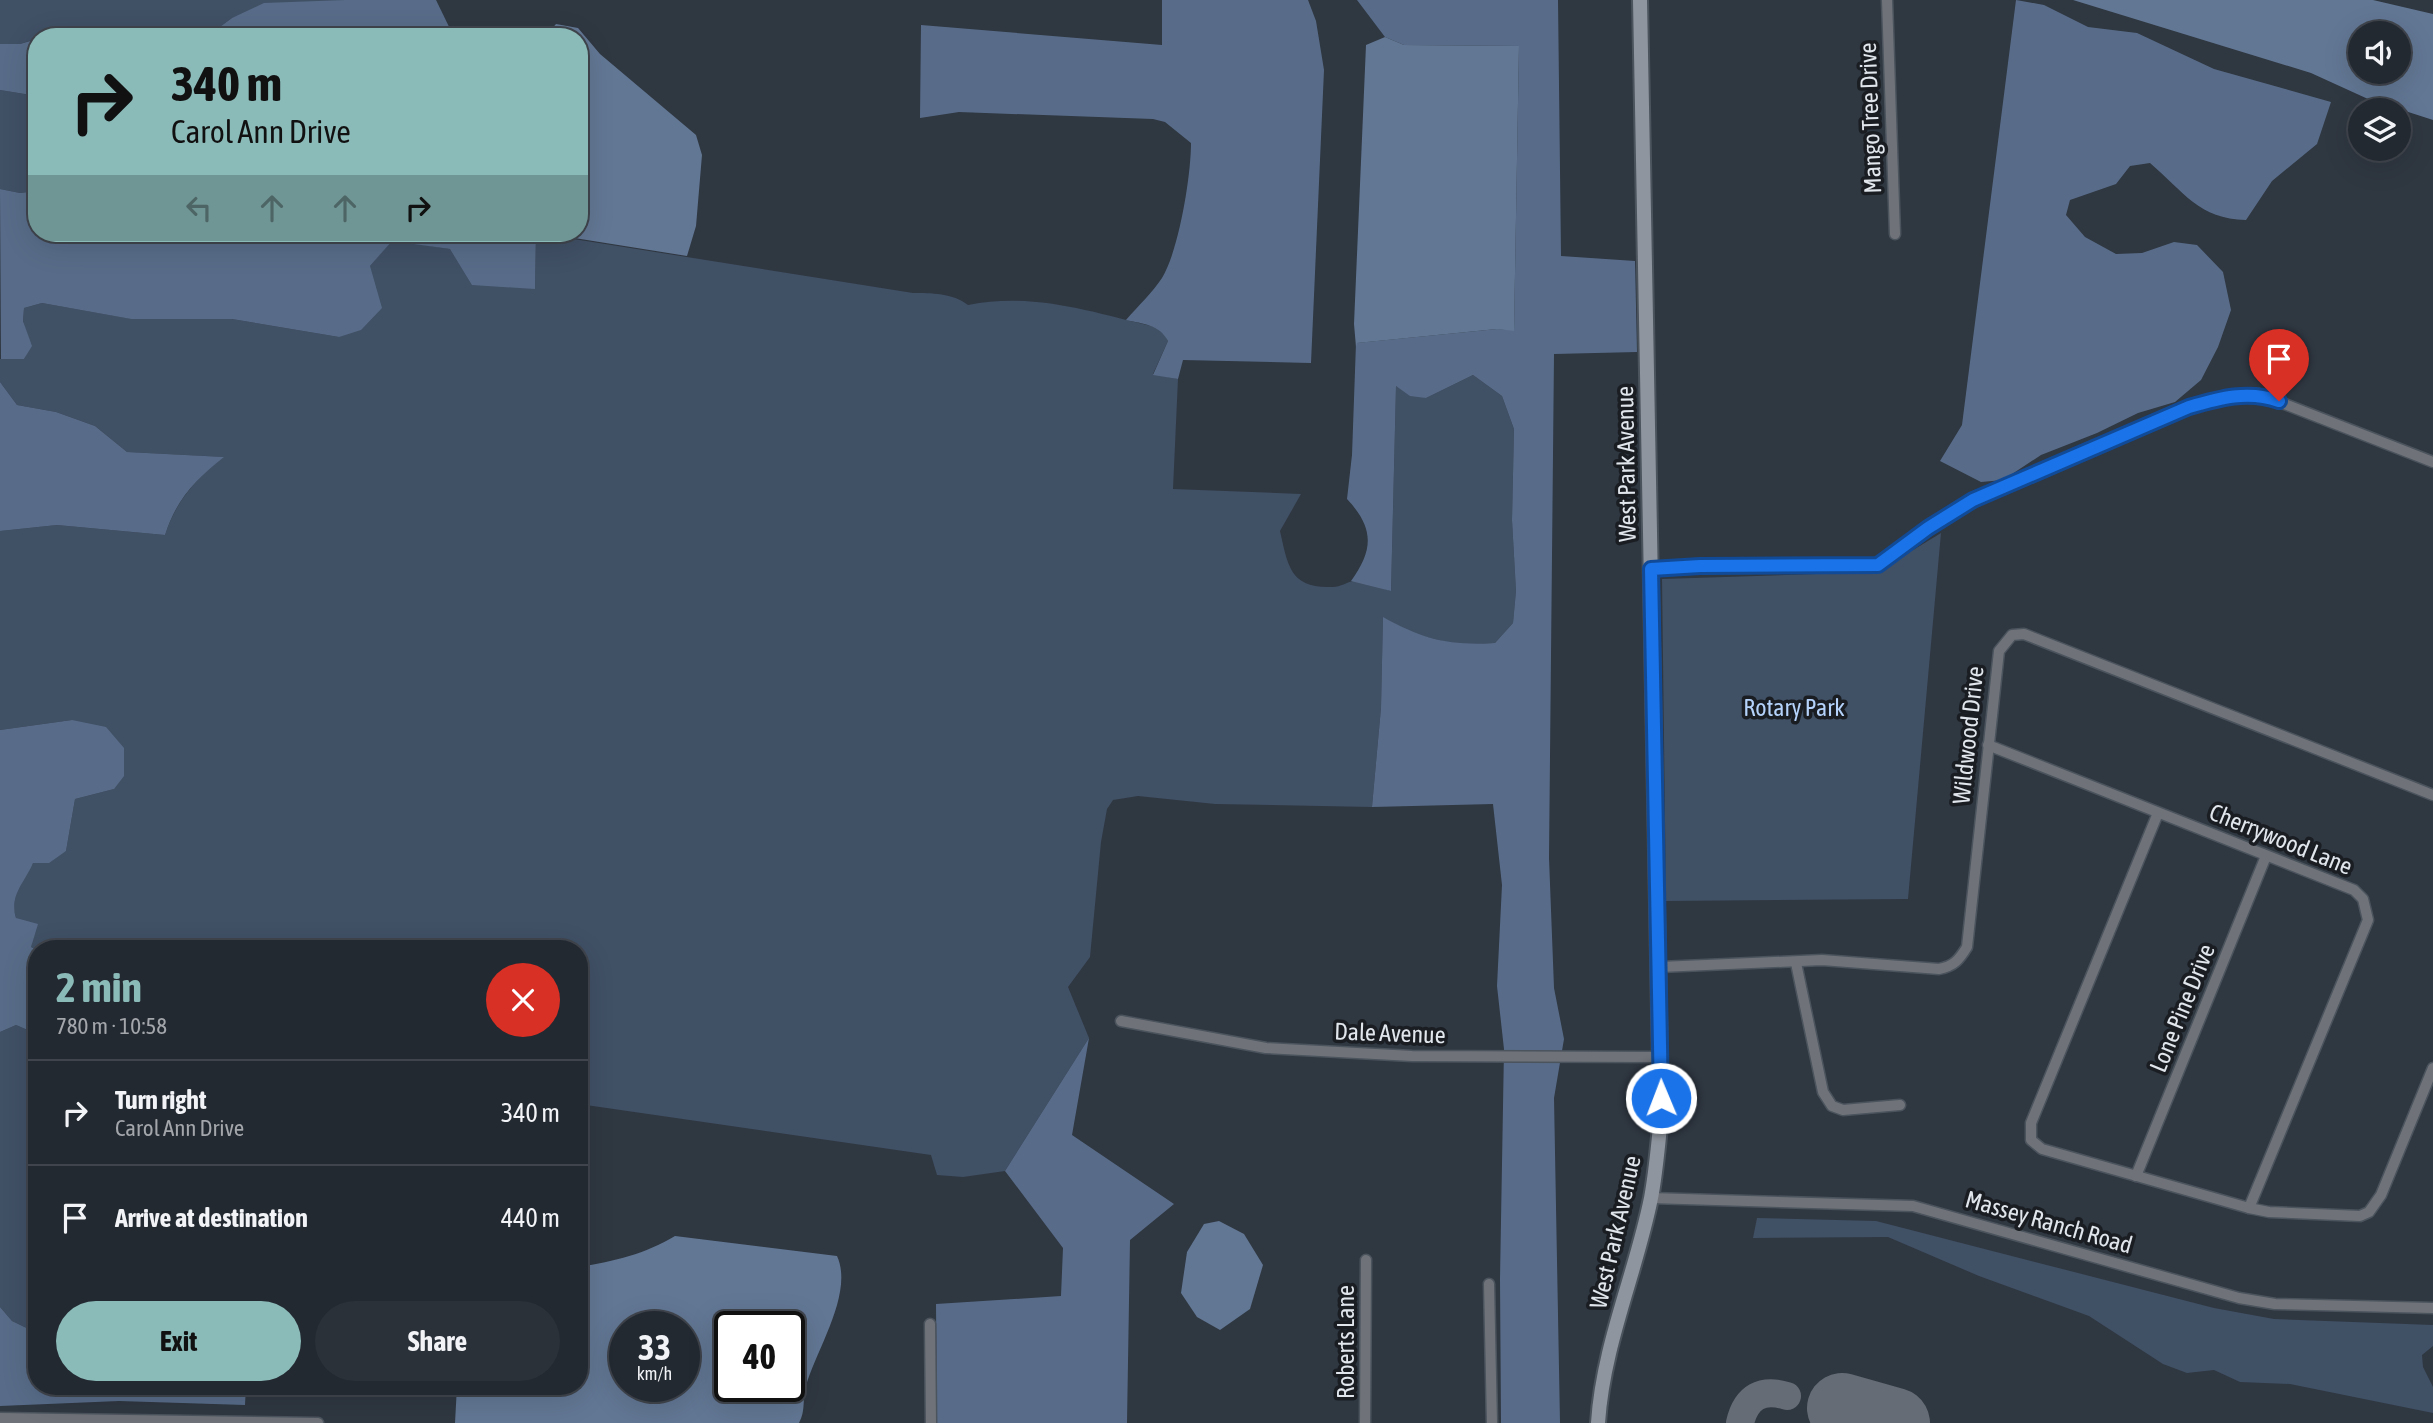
<!DOCTYPE html>
<meta charset="utf-8">
<style>
:root{--surface:#232931;--page:#2b3139;--text:#f1f3f6;--muted:#a3a6ab;--line:#40454d;--accent:#8bbbb9}
body{margin:0;font-family:"Asap Condensed",sans-serif;background:var(--page);color:var(--text);height:100vh;display:flex;flex-direction:column;font-size:26px;white-space:nowrap}
*{box-sizing:border-box;margin:0}
p{font-size:23px;color:var(--muted)}
.icon{flex:none;width:38px;height:38px;fill:none;stroke:currentColor;stroke-width:2;stroke-linecap:round;stroke-linejoin:round}
.map{position:relative;flex:1;overflow:hidden}
.sheet{position:absolute;left:28px;top:940px;width:560px;height:455px;display:flex;flex-direction:column;background:var(--surface);border-radius:28px;box-shadow:0 7px 28px #0002,0 0 0 2px var(--line)}
.sheet>*{flex:none}
.top-card{position:absolute;left:28px;top:28px;width:560px;height:214px;border-radius:28px;box-shadow:0 7px 28px #0002,0 0 0 2px var(--line);background:#8bbbb9;color:#111;overflow:hidden}
.buttons{position:absolute;left:2348px;top:21px;display:grid;gap:14px}
.buttons a{display:grid;place-items:center;width:63px;height:63px;border-radius:50%;background:var(--surface);box-shadow:0 7px 28px #0002,0 0 0 2px var(--line);font-size:35px}
.speed{position:absolute;left:609px;top:1311px;display:flex;gap:14px;font-size:35px;font-weight:700;text-align:center}
.speed>*{display:grid;place-content:center;width:91px;height:91px;border-radius:50%;background:var(--surface);box-shadow:0 7px 28px #0002,0 0 0 2px var(--line);line-height:1}
.speed small{font-size:18px;font-weight:400}
.speed .limit{border:4px solid #111;border-radius:10px;background:#fff;color:#111}
.pin{position:absolute;display:grid;place-items:center;width:60px;height:60px;color:#fff;margin:-72px -30px;border-radius:50% 50% 50% 0;rotate:-45deg;box-shadow:0 0 7px #0007}
.pin .icon{rotate:45deg}
.me{position:absolute;width:77px;margin:-38px;rotate:359deg;stroke-linejoin:round;filter:drop-shadow(0 0 5px #0008)}
.turn{display:flex;align-items:center;gap:24px;height:147px;padding:0 28px;font-size:32px}
.turn .icon{width:91px;height:91px;stroke-width:2.5}
.turn b{display:block;font-size:49px;line-height:60px}
.lanes{display:flex;align-items:center;height:66px;padding:0 28px;background:#0003;justify-content:center;gap:35px;direction:ltr}
.lanes .off{opacity:.35}
.round{display:grid;place-items:center;flex:none;width:74px;height:74px;border-radius:37px;background:var(--page)}
.overview{display:flex;align-items:center;justify-content:space-between;height:119px;padding:0 28px}
h1{font-size:42px;font-weight:700;line-height:52px;color:var(--accent)}
.action{display:flex;gap:14px;margin-top:auto;padding:14px 28px}
.action a{flex:1;height:80px;border-radius:42px;background:var(--accent);color:#111;font-size:28px;font-weight:700;line-height:80px;text-align:center}
.action a+a{background:var(--page);color:var(--text)}
ul{padding:0;list-style:none}
li{display:flex;align-items:center;gap:21px;height:105px;padding:0 28px;border-top:2px solid var(--line)}
li div{flex:1}
li b{display:block;font-size:26px}
li em{font-style:normal}
.map>svg:first-child{display:block}
.green{fill:#405065}
.forest{fill:#586c89}
.water{fill:#627794;fill-rule:evenodd}
.lines{fill:none;stroke-linecap:round;stroke-linejoin:round}
.taxiway{stroke:#666c76;stroke-width:28}
.runway{stroke:#666c76;stroke-width:70}
.street-casing{stroke:#4b535d;stroke-width:13}
.secondary-casing{stroke:#4b535d;stroke-width:18}
.street{stroke:#6f7379;stroke-width:10}
.secondary{stroke:#8f959e;stroke-width:14}
.route-casing{stroke:#114b97;stroke-width:18}
.route{stroke:#1a73e8;stroke-width:12}
.labels{text-anchor:middle;dominant-baseline:central;stroke-width:7;stroke-linejoin:round;paint-order:stroke}
.street-label{font-size:24px;fill:#e1e6ed;stroke:#1a1e23}
.park-label{font-size:24px;fill:#b4d2fa;stroke:#1a1e23}
</style>
<div class="map">
<svg width="2433" height="1423" viewBox="0 0 2433 1423">
<rect width="100%" height="100%" fill="#2f3741"/>
<!-- green -->
<g class="green">
<path d="M0 0H345L232 18 206 37H109L58 32 20 44H0Z"/>
<path d="M0 90 37 96V191L20 193 0 189Z"/>
<path d="M536 233 913 293C931 293 953 293 968 305 1034 292 1091 312 1155 327L1163 331 1168 341 1153 374 1178 379 1173 489 1301 494 1280 531C1288 566 1290 589 1333 587 1340 587 1348 582 1353 581 1364 580 1380 588 1391 591L1396 386 1426 398 1473 375 1502 396 1514 429 1512 520 1516 591 1513 623 1495 643 1459 645 1414 634 1383 618 1381 708 1372 807 1215 804 1138 796 1113 800 1107 809 1101 842 1090 957 1068 987 1089 1038 1005 1171 963 1177 937 1175 931 1155 579 1104V948L37 950 31 947 33 931 16 918 12 904 16 892 33 863 66 851 75 799 114 789 72 720 0 730V531L57 525 165 535C176 501 195 480 223 457L127 452 95 426 56 412 17 405 0 382V359H24L31 346 23 321 24 308 42 303 132 319H232L339 337 370 266 392 240 450 249 535 289Z"/>
<path d="M1941 533 1908 899 1666 901 1662 579 1877 572Z"/>
<path d="M16 1025 37 1034V1333L12 1321 0 1307V1032Z"/>
<path d="M1757 1218 1876 1221 2214 1308 2274 1319 2433 1325V1346L2422 1355 2423 1367 2433 1387V1413L2290 1384 2240 1382 2214 1370 2187 1373 2163 1364 2089 1316 1979 1276 1888 1237 1753 1238Z"/>
</g>
<!-- forest -->
<g class="forest">
<path d="M345 0H436L454 37H206L232 18 264 3Z"/>
<path d="M1162 0H1308L1316 21 1324 70 1311 363 1183 360 1178 379 1153 375 1168 341C1159 324 1143 324 1126 320 1138 306 1152 293 1162 278 1179 250 1191 176 1191 143L1165 122 1153 119 959 112 920 118 921 25 1162 45Z"/>
<path d="M1357 0H1558L1561 256 1635 261 1637 352 1554 354 1549 858 1554 988 1564 1039 1554 1098 1560 1423H1501L1500 1279 1504 1049 1497 986 1502 885 1493 804 1372 807 1381 708 1383 617C1422 639 1450 646 1495 643L1513 623 1516 591 1512 520 1514 429 1502 396 1473 375 1426 398 1410 396 1396 386 1391 591 1351 581C1374 549 1374 528 1347 499L1352 455 1356 343 1497 329 1514 330 1519 46 1404 45 1385 37Z"/>
<path d="M2016 0 2044 5 2088 27 2137 33 2214 69 2331 102 2317 144 2272 181 2246 220C2199 219 2184 192 2150 163L2130 166 2116 184 2070 200 2066 215 2085 237 2116 254 2142 253 2174 242 2197 245 2223 272 2231 310 2218 347 2201 380 2175 402 2138 413 2097 433 2041 455 2003 480 1981 482 1940 461 1962 425Z"/>
<path d="M37 39V96L0 90V44H20Z"/>
<path d="M0 189 20 193 37 191V233H536L535 289 472 285 450 249 392 241 370 266 382 308 361 330 339 337 232 319H131L42 303 24 308 23 321 32 346 24 359H1Z"/>
<path d="M0 382 17 405 56 412 95 426 127 452 224 457C195 480 176 500 165 535L57 525 0 531Z"/>
<path d="M72 720 106 727 124 748V776L114 789 75 799 66 851 49 863H33C24 884 9 895 16 918L38 924 31 947 37 950V1034L16 1025 0 1032V730Z"/>
<path d="M1089 1038 1072 1135 1174 1204 1130 1240 1127 1423H937L936 1304 1061 1296 1063 1248 1005 1171Z"/>
<path d="M0 1307 12 1321 37 1333V1386H246L245 1405 119 1401 0 1406Z"/>
</g>
<!-- water -->
<g class="water">
<path d="M2073 0H2373L2433 14V120L2368 99 2311 73ZM2399 33V72H2361V33Z"/>
<path d="M556 24 578 28 600 54 696 135 702 155 696 226 687 256 543 233H579V37H545Z"/>
<path d="M1385 37 1404 45 1519 46 1514 331 1497 329 1357 343 1356 347 1354 324 1366 45Z"/>
<path d="M1219 1221 1244 1234 1263 1265 1250 1309 1220 1330 1197 1317 1181 1293 1187 1252 1204 1224Z"/>
<path d="M675 1236 837 1256C854 1293 816 1350 806 1386 802 1400 806 1410 799 1423H455L457 1386H579V1267C615 1261 645 1254 675 1236ZM684 1326V1386H625V1326ZM789 1326V1386H730V1326Z"/>
</g>
<g class="lines">
<!-- taxiway -->
<path class="taxiway" d="M1740 1423C1746 1397 1762 1388 1787 1396"/>
<!-- runway -->
<path class="runway" d="M1842 1408 1895 1423"/>
<defs>
<g id="street">
<path d="M1887 0 1895 234"/>
<path d="M1651 570 1700 566 1877 565 1928 528 1973 500 2189 407 2224 397 2259 394 2433 462"/>
<path d="M1988 745 2354 890 2363 899 2368 920 2249 1208"/>
<path d="M2158 813 2031 1123V1140L2042 1149 2249 1208 2269 1212 2360 1216 2369 1212 2381 1195 2433 1068"/>
<path d="M1796 963 1823 1092 1832 1106 1843 1110 1900 1105"/>
<path d="M1660 967 1822 960 1939 969C1954 966 1959 960 1967 947L1999 651 2012 635 2024 634 2433 795"/>
<path d="M1121 1021 1266 1048 1412 1056 1660 1057"/>
<path d="M2136 1176 2266 856"/>
<path d="M1651 1198 1913 1206 2239 1298 2275 1304 2433 1308"/>
<path d="M1489 1284 1492 1423"/>
<path d="M930 1324 931 1423"/>
<path d="M0 1418 318 1423"/>
<path d="M1365 1423 1366 1260"/>
</g>
<path id="secondary" d="M1598 1423C1603 1345 1636 1273 1651 1198 1656 1172 1658 1144 1661 1118L1640 0"/>
</defs>
<!-- street casing -->
<use href="#street" class="street-casing"/>
<!-- secondary casing -->
<use href="#secondary" class="secondary-casing"/>
<!-- street -->
<use href="#street" class="street"/>
<!-- secondary -->
<use href="#secondary" class="secondary"/>
</g>
<g class="lines">
<defs>
<path id="route" d="M1661 1098 1651 569 1700 566 1878 565 1928 528 1973 500 2189 407C2220 398 2248 390 2279 401"/>
</defs>
<!-- route casing -->
<use href="#route" class="route-casing"/>
<!-- route -->
<use href="#route" class="route"/>
</g>
<g class="labels">
<!-- street labels -->
<g class="street-label">
<text transform="translate(1870 118) rotate(-92)">Mango Tree Drive</text>
<text transform="translate(1626 464) rotate(-91)">West Park Avenue</text>
<text transform="translate(1968 735) rotate(-84)">Wildwood Drive</text>
<text transform="translate(2281 839) rotate(22)">Cherrywood Lane</text>
<text transform="translate(2182 1008) rotate(-68)">Lone Pine Drive</text>
<text transform="translate(1390 1033) rotate(2)">Dale Avenue</text>
<text transform="translate(2049 1222) rotate(16)">Massey Ranch Road</text>
<text transform="translate(1615 1232) rotate(-77)">West Park Avenue</text>
<text transform="translate(1345 1342) rotate(-90)">Roberts Lane</text>
</g>
<!-- park labels -->
<g class="park-label">
<text x="1794" y="707">Rotary Park</text>
</g>
</g>
</svg>
<div class="buttons">
<a><svg class="icon" aria-label="sound" viewBox="0 0 24 24"><path d="M4 9h4l5-4v14l-5-4H4zM17 9q2 3 0 6"/></svg></a>
<a><svg class="icon" aria-label="layers" viewBox="0 0 24 24"><path d="M12 4l9 5-9 5-9-5zM3 14l9 5 9-5"/></svg></a>
</div>
<div class="speed"><div>33<small>km/h</small></div><div class="limit">40</div></div>
<div class="pin" style="left:2279px;top:401px;background:#d93025"><svg class="icon" aria-label="arrive" viewBox="0 0 24 24"><path d="M6 21V4h12l-3 4 3 4H6"/></svg></div>
<svg class="me" style="left:1661px;top:1098px" viewBox="-20 -20 40 40"><circle r="17" fill="#1a73e8" stroke="#fff" stroke-width="3"/><path d="M0-11L8 9 0 5-8 9z" fill="#fff"/></svg>
<div class="top-card">
<div class="turn"><svg class="icon" aria-label="right" viewBox="0 0 24 24"><path d="M7 20v-9h11M14 6l5 5-5 5"/></svg><div><b>340 m</b>Carol Ann Drive</div></div>
<div class="lanes"><svg class="icon off" aria-label="left" viewBox="0 0 24 24"><path d="M17 20v-9H6M10 6l-5 5 5 5"/></svg><svg class="icon off" aria-label="ahead" viewBox="0 0 24 24"><path d="M12 20V5M6 11l6-6 6 6"/></svg><svg class="icon off" aria-label="ahead" viewBox="0 0 24 24"><path d="M12 20V5M6 11l6-6 6 6"/></svg><svg class="icon" aria-label="right" viewBox="0 0 24 24"><path d="M7 20v-9h11M14 6l5 5-5 5"/></svg></div>
</div>
<section class="sheet">
<div class="overview"><div><h1>2 min</h1><p>780 m · 10:58</p></div><a class="round" style="background:#d93025;color:#fff"><svg class="icon" aria-label="close" viewBox="0 0 24 24"><path d="M6 6l12 12M18 6L6 18"/></svg></a></div>
<ul>
<li><svg class="icon" aria-label="right" viewBox="0 0 24 24"><path d="M7 20v-9h11M14 6l5 5-5 5"/></svg><div><b>Turn right</b><p>Carol Ann Drive</p></div><em>340 m</em></li>
<li><svg class="icon" aria-label="arrive" viewBox="0 0 24 24"><path d="M6 21V4h12l-3 4 3 4H6"/></svg><div><b>Arrive at destination</b></div><em>440 m</em></li>
</ul>
<div class="action"><a>Exit</a><a>Share</a></div>
</section>
</div>
